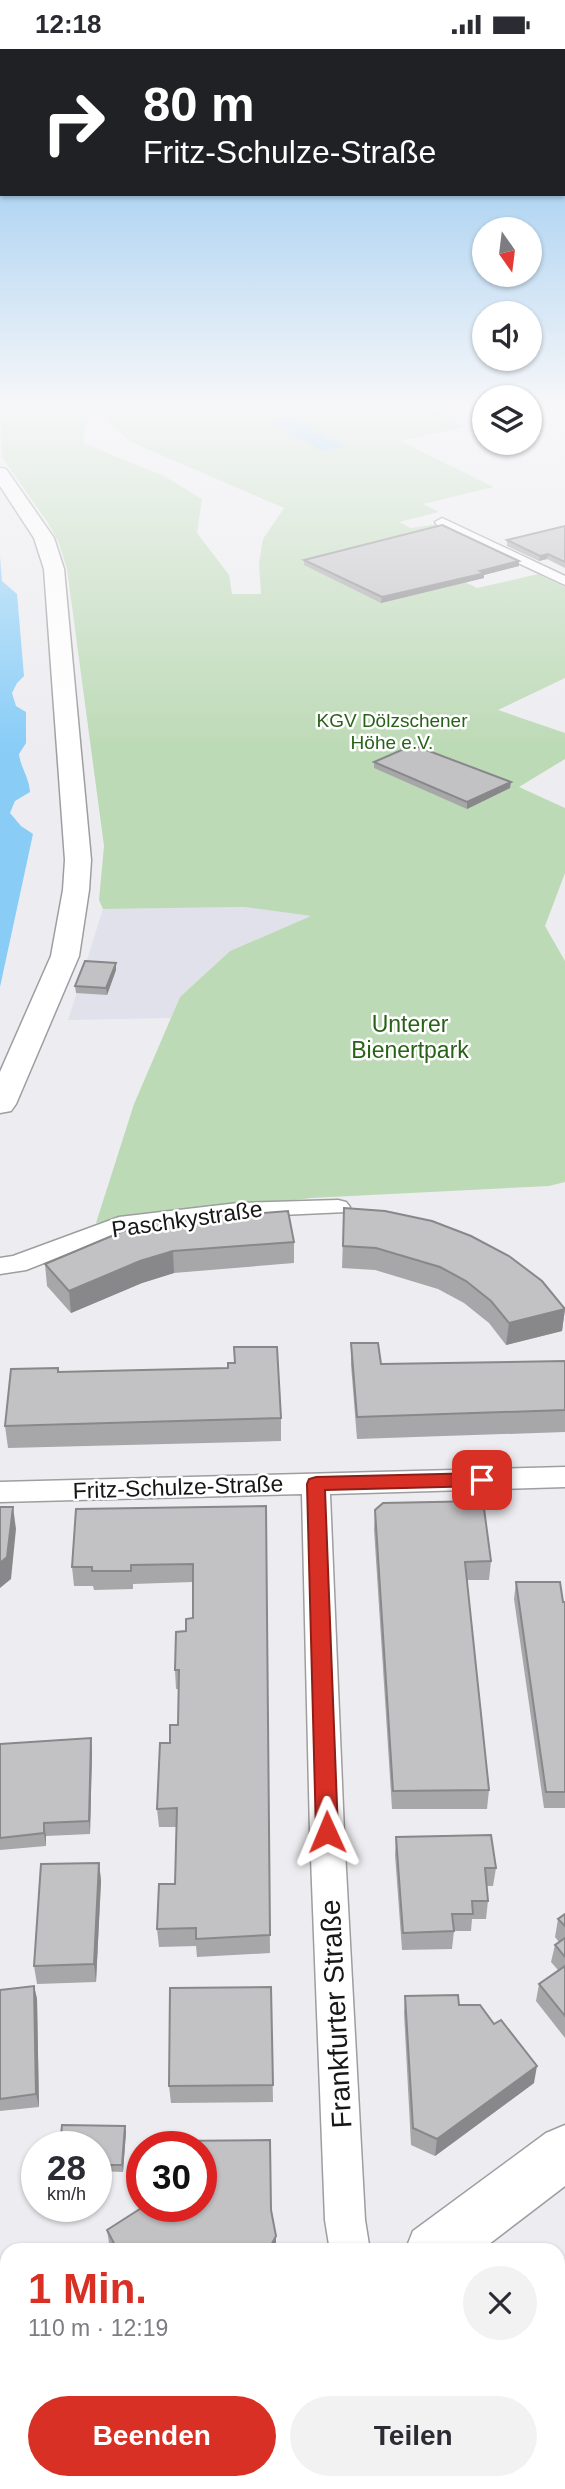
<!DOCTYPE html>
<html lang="de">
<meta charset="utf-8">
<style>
:root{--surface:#fff;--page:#f2f2f3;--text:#2b2b33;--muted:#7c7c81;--accent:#d93025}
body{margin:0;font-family:Helvetica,sans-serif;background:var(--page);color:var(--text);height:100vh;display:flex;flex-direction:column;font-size:26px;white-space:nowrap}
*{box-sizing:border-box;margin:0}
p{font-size:23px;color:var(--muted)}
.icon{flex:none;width:38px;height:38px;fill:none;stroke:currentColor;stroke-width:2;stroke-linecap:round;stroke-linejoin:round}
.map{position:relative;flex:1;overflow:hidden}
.panel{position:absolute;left:0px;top:2194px;width:565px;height:247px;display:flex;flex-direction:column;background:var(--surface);border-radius:21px 21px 0 0;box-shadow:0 2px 5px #0004}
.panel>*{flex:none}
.hud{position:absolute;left:0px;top:0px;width:565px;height:147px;box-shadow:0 2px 5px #0004;background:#202124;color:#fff;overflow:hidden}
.needle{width:46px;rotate:166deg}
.tools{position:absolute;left:472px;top:168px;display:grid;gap:14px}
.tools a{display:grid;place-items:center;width:70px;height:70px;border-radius:50%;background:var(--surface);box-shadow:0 2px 5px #0004;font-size:35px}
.speed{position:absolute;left:21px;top:2082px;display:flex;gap:14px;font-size:35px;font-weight:700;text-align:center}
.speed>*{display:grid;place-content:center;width:91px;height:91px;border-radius:50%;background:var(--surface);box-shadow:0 2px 5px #0004;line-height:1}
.speed small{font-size:18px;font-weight:400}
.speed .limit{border:10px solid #d22;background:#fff;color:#111}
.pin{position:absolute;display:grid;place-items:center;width:60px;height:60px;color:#fff;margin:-30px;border-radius:14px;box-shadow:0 4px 10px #0006}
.me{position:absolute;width:77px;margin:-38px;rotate:359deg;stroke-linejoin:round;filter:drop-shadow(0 0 5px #0008)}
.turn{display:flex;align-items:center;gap:24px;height:147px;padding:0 28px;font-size:32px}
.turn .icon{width:91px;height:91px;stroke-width:2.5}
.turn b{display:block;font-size:49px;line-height:60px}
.round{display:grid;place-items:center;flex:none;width:74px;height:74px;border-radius:37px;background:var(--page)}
.headline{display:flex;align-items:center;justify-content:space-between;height:119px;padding:0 28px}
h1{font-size:42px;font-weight:800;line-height:52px;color:var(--accent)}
.primary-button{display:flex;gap:14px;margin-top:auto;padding:14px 28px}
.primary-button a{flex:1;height:80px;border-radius:42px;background:var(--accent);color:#fff;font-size:28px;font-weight:800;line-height:80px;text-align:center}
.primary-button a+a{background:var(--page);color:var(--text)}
.status{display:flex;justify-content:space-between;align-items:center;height:49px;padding:0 35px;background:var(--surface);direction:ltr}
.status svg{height:19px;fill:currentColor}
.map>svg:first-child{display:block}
.built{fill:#e1e1ec}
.green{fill:#bddab6}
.water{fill:#89cdf7}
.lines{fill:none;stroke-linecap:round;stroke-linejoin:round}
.street-casing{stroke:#9e9ea1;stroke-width:3}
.secondary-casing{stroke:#9e9ea1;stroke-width:3}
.street{fill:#fff;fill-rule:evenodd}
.secondary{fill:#fff;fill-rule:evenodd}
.wall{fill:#a7a7a9}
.shaded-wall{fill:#88888a}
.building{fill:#c2c2c5;stroke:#88888a;stroke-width:2}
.route{fill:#d93025;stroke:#8d1f18;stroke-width:2}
.labels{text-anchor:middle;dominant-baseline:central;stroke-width:5;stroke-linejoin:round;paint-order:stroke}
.far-park-label{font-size:19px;fill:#286218;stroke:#fff}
.park-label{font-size:23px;fill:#286218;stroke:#fff}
.street-label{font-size:23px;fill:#171718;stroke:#fff}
.near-street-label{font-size:28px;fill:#171718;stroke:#fff}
</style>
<div class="status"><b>12:18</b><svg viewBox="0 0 49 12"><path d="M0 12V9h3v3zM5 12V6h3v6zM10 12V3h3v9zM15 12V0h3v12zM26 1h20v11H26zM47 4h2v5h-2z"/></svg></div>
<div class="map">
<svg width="565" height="2440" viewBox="0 0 565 2440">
<rect width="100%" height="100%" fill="#ededf1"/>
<!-- built -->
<g class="built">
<path d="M244 858 312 867 230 902 180 948 171 969 68 971 103 860Z"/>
<path d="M565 2319V2440H188L196 2434H558V2320Z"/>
</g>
<!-- green -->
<path class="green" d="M0 356H90L83 394 164 427 202 450 197 484 229 526 232 545H261L259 514 263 490 284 459 129 392 92 356H427L465 378 400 392 494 438 423 455 439 463 399 473 411 479 437 475 493 503 432 516 477 539 538 525 565 538V629L498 661 565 684V710L519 738 565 759V824L545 877 565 912V1133L549 1137 311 1149 96 1174 134 1055 180 948 230 902 311 867 244 858 103 860 99 851 104 797 67 520 59 494 48 474 2 408Z"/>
<!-- water -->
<g class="water">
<path d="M291 369 345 398 322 402 267 373Z"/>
<path d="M0 507 2 532 17 545 24 627 17 634 12 644 16 657 26 663V694L19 705C21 720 29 728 30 743L15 752 10 764 21 777 33 785 0 938Z"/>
</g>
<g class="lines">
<defs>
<g id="street">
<path d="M442 469 565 527V536L437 476 435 473Z"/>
<path d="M338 1151 346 1153 350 1158 346 1163 238 1168 123 1183 26 1221 0 1225V1209L13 1207 119 1168 238 1154Z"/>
<path d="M565 1418V1438L330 1445 344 1783 365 2171 370 2202H330L325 2171 310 1783 302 1445 0 1453V1433Z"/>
<path d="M558 2227 565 2229V2269L558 2267Z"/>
</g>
<g id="secondary">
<path d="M0 419 6 420 54 489 64 520 91 811 89 841 79 907 16 1055 11 1062 0 1064V1023L51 907 63 841 65 811 44 520 34 489 0 437Z"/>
<path d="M565 2076V2137L480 2202H405L413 2182 546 2084Z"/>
<path d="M78 2434H145L142 2440H75Z"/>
</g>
</defs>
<!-- street casing -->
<use href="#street" class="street-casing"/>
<!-- secondary casing -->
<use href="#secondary" class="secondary-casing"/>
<!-- street -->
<use href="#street" class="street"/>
<!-- secondary -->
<use href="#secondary" class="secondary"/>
</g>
<!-- wall -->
<g class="wall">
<path d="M565 477V519L547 510 539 512 507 497V491Z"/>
<path d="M304 511 519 517 484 526V529L381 554 304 516Z"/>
<path d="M374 713 510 739 467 760 374 719Z"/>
<path d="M116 921 107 946 76 944 75 937Z"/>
<path d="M344 1159 565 1260 562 1282 506 1296 489 1274 464 1254 438 1240 375 1221 342 1219Z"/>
<path d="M133 1178 294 1193V1214L174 1224 142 1234 71 1264 47 1237 45 1215Z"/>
<path d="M351 1294 381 1315 565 1312V1383L357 1390 351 1316Z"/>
<path d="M58 1319 59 1323 281 1369V1392L8 1399 5 1377Z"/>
<path d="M266 1457 270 1904 197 1908 196 1897 159 1898 157 1880 175 1835 176 1778H159L157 1760 170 1694 178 1676V1640H176L175 1621 186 1582 193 1569V1533L133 1535V1540L94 1541 93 1537H74L72 1518Z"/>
<path d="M375 1461 491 1512 489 1531H467L489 1741 487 1760H392L374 1480Z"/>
<path d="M516 1533 565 1553V1759H544L514 1550Z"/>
<path d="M91 1689 92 1702 90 1785 46 1787V1797L0 1801V1695Z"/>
<path d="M396 1788 496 1819 493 1837H487L488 1852 486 1870H472L471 1882H454L452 1900 402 1901 395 1806Z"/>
<path d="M99 1814 101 1832 96 1933 37 1935 34 1917Z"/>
<path d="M565 1865V1989L536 1952 539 1935 558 1921 551 1913 555 1896 559 1893 555 1888 558 1870Z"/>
<path d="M34 1937 37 1950 39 2058 0 2062V1941Z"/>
<path d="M271 1938 273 2053 171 2054 169 2037Z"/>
<path d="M405 1947 459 1956 494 1975 534 2034 435 2107 411 2096 404 1964Z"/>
<path d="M125 2077 126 2083 123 2123 96 2122V2098Z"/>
<path d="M271 2161 276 2187V2202H110V2201L107 2181Z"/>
</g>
<!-- shaded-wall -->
<g class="shaded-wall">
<path d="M548 505 547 510 539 512 540 507Z"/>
<path d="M519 512V517L484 526V529L381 554 382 548Z"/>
<path d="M511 733 510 739 467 760V753Z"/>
<path d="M116 914V921L107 946 106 939Z"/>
<path d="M173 1202 174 1224 142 1234 71 1264 69 1242 140 1212Z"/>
<path d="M565 1260 562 1282 506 1296 509 1274Z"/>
<path d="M13 1458 16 1480 11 1530 0 1539V1514Z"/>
<path d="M91 1689 92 1702 90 1785 89 1772Z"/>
<path d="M44 1774 46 1787V1797L44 1784Z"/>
<path d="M99 1814 101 1832 96 1933 94 1915Z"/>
<path d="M34 1937 37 1950 39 2058 36 2045Z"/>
<path d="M537 2017 534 2034 435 2107 437 2090Z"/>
<path d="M125 2077 126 2083 123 2123 122 2116Z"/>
<path d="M276 2187V2202H268Z"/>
<path d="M7 2394V2411L0 2416V2399Z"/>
</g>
<!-- building -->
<g class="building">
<path d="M442 476 519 512 480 522 485 524 382 548 304 511Z"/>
<path d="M565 477V513L548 505 540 507 507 491Z"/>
<path d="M413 696 511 733 467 753 374 713Z"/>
<path d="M85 912 116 914 106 939 75 937Z"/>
<path d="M344 1159 385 1162 432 1172 471 1187 509 1207 542 1232 565 1260 509 1274 491 1252 466 1232 440 1218 376 1199 343 1197Z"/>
<path d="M288 1162 294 1193 173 1202 140 1212 69 1242 45 1215 133 1178 166 1172Z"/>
<path d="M351 1294H378L381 1315 565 1312V1361L357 1368Z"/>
<path d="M234 1298H277L281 1369 5 1377 11 1320 58 1319V1323L228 1319V1314H235Z"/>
<path d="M483 1452 491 1512 465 1513 489 1741 393 1742 375 1461 383 1454Z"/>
<path d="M266 1457 270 1886 196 1890V1879L157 1880 159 1835H175L177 1759 157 1760 160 1694H170V1676H178L179 1621H175L176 1583 186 1582V1570L193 1569V1515L131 1516V1522H92V1518H72L76 1460Z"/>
<path d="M0 1458H13L7 1508 0 1514Z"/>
<path d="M516 1533H560L563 1553H565V1743H546Z"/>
<path d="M91 1689 89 1772 44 1774V1784L0 1789V1695Z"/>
<path d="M491 1786 496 1819H485L488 1852H472L473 1865H452L454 1882 403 1884 396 1788Z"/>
<path d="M99 1814 94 1915 34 1917 41 1815Z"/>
<path d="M565 1865V1877L558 1870Z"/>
<path d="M565 1889V1908L555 1896Z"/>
<path d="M565 1917V1967L539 1935Z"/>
<path d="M34 1937 36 2045 0 2050V1941Z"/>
<path d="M271 1938 273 2036 169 2037 170 1939Z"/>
<path d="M458 1946 459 1956H480L494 1975 501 1971 537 2017 437 2090 413 2079 405 1947Z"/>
<path d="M62 2076 125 2077 122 2116H96V2098H60Z"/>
<path d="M270 2091 271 2161 276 2187 268 2202H118L107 2181 143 2158H201V2098H168V2092Z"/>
<path d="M7 2241V2394L0 2399V2261L5 2258 0 2248V2246Z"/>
<path d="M558 2380H565V2440H317V2434H558Z"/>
</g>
<!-- sky -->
<linearGradient id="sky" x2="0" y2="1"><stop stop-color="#82beee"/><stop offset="0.51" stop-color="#f7f7f9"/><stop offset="1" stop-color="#f7f7f9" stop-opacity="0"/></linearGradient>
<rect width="565" height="698" fill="url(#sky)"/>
<!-- route -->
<path class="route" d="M482 1424 489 1426 491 1431 489 1435 482 1437 325 1441 338 1783 335 1789 327 1792 319 1789 316 1783 307 1435 309 1430 316 1428Z"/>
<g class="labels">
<!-- far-park labels -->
<g class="far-park-label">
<text x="392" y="671">KGV Dölzschener<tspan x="392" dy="22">Höhe e.V.</tspan></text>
</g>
<!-- park labels -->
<g class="park-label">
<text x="410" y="975">Unterer<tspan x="410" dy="26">Bienertpark</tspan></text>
</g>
<!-- street labels -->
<g class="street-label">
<text transform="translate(187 1170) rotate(-8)">Paschkystraße</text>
<text transform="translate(178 1438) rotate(-2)">Fritz-Schulze-Straße</text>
</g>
<!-- near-street labels -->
<g class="near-street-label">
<text transform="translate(336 1965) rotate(-93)">Frankfurter Straße</text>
</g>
</g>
</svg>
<div class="tools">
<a><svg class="needle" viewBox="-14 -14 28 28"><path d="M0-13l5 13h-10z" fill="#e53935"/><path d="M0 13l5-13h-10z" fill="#7c7c81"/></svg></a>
<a><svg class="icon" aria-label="sound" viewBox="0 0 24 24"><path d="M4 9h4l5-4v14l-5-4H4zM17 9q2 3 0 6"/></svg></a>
<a><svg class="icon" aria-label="layers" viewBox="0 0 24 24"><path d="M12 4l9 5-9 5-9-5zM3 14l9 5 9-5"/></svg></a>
</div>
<div class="speed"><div>28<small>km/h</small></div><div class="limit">30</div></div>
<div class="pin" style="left:482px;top:1431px;background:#d93025"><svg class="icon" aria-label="arrive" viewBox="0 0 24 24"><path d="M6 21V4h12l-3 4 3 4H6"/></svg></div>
<svg class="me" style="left:327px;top:1783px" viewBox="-20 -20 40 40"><path d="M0-17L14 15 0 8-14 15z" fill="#d93025" stroke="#fff" stroke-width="4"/></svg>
<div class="hud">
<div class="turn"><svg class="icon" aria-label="right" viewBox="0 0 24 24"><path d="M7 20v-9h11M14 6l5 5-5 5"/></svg><div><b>80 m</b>Fritz-Schulze-Straße</div></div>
</div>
<section class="panel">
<div class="headline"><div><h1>1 Min.</h1><p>110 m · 12:19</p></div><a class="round"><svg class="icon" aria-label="close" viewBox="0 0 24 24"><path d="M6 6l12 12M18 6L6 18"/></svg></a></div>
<div class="primary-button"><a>Beenden</a><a>Teilen</a></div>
</section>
</div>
